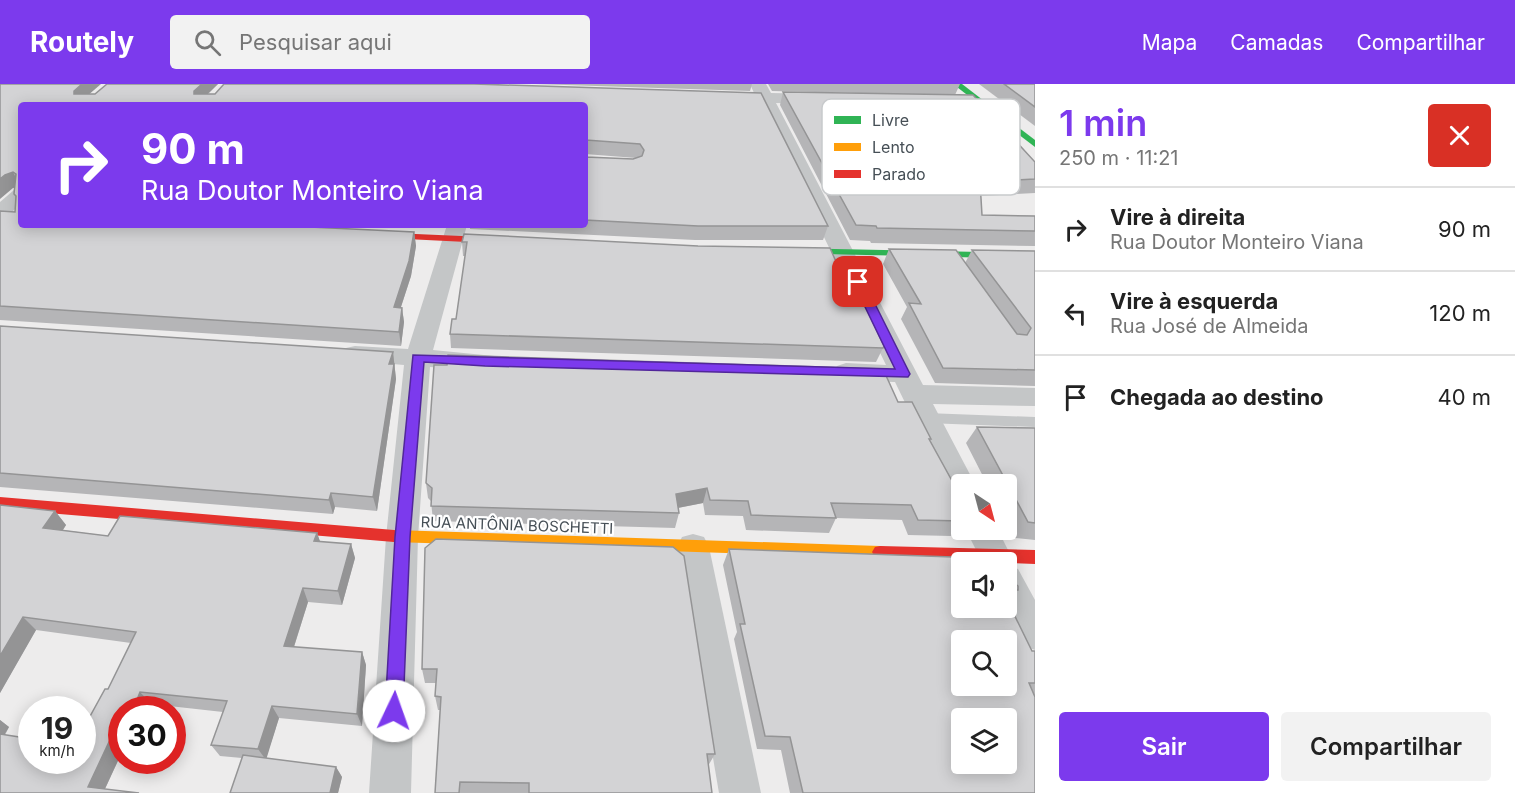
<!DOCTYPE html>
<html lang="pt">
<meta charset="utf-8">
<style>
:root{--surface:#fff;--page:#f2f2f2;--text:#222;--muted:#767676;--line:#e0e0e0;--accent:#7c3aed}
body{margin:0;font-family:Inter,sans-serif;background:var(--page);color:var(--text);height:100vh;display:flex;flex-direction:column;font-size:22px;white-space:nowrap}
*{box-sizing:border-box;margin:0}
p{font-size:20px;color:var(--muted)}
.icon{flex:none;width:33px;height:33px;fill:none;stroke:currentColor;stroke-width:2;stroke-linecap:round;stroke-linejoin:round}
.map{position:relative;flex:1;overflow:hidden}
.side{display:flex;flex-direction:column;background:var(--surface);width:480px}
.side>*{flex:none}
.top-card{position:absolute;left:18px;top:18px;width:570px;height:126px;border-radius:6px;box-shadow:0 3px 15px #0003;background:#7c3aed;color:#fff;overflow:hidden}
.needle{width:39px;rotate:144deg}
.buttons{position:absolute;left:951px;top:390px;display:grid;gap:12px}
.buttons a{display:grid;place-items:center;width:66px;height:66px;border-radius:6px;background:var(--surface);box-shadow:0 3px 15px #0003;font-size:30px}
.speed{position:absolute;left:18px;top:612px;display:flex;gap:12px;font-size:30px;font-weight:700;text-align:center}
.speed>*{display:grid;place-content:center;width:78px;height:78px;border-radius:50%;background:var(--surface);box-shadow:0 3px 15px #0003;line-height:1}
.speed small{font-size:15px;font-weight:400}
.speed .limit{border:9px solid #d22;background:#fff;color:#111}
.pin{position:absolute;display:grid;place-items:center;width:51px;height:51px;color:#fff;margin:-26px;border-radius:12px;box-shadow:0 3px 9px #0006}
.me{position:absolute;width:66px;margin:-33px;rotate:3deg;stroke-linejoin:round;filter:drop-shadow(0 0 4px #0008)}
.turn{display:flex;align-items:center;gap:21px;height:126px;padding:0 24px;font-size:27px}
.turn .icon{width:78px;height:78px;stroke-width:2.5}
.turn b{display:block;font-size:42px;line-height:51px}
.round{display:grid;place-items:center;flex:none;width:63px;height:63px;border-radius:6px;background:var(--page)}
.overview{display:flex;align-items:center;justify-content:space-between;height:102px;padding:0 24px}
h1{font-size:36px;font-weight:600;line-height:45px;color:var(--accent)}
.action{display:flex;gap:12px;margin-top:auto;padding:12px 24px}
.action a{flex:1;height:69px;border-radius:6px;background:var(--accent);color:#fff;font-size:24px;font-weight:600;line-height:69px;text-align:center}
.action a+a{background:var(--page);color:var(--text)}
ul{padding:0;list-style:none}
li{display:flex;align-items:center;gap:18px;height:84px;padding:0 24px;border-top:2px solid var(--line)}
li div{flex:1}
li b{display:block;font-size:22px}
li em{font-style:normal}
header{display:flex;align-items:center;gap:36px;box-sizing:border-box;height:84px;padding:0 30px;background:var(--accent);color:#fff}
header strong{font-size:28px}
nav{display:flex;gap:33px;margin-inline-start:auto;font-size:21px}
.search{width:420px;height:54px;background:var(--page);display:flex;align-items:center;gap:15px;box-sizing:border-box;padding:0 21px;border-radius:6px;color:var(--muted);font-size:22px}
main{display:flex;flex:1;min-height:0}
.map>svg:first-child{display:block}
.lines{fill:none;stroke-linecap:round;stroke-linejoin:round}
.lane{fill:#c4c6c7;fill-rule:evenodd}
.street{fill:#c4c6c7;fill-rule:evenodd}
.fast{fill:#30b455;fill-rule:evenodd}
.slow{fill:#ff9f0a;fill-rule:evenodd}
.jam{fill:#e5322d;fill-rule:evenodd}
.wall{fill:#b5b5b7;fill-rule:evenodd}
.shaded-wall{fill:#949495}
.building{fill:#d3d3d5;stroke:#949495;stroke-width:1.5;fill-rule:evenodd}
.route{fill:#7c3aed;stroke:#51269a;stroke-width:1.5}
.labels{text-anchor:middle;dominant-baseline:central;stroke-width:4.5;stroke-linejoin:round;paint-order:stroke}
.street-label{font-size:15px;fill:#464f56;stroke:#fff}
.key{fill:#fff;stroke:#c8cacc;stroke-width:1.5}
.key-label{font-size:16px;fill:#464f56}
</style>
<header>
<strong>Routely</strong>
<div class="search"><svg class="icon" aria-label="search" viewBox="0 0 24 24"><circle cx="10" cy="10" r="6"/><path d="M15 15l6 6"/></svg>Pesquisar aqui</div>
<nav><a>Mapa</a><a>Camadas</a><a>Compartilhar</a></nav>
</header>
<main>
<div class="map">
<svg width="1035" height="709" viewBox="0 0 1035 709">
<rect width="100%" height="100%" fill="#edecec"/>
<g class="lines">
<!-- lane -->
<path class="lane" d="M926 329 1035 333V343L926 339 919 334Z"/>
<!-- street -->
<g class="street">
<path d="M750 0H766L771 9 821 10 829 15 821 20 776 19 923 301 1035 304V322L933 320 975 400H962V417L951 413 895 298 846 297 837 294 833 288 837 282 846 279 886 281 759 19 726 18 718 13 726 8 754 9Z"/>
<path d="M21 104V120L7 132 0 134V118L14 106Z"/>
<path d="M447 141H467L433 266 494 272 498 278 494 284 485 287 430 283 418 453 411 709H369L386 453 404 281 346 276 342 270 346 264 355 262 408 265Z"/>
<path d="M966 446H998L1014 478 1012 483 1018 485 1035 516V566L1022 561 1003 524H1006V478H982Z"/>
<path d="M693 450 704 453 709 463 761 709H719L677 463 682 453Z"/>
</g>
<!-- fast -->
<g class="fast">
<path d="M953 0H962L1035 56V63Z"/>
<path d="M786 164 1035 169V175L782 169 781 167Z"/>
</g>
<!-- slow -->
<path class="slow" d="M394 446 880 462 885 463 888 468 885 473 880 474 394 458 389 456 386 452 389 448Z"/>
<!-- jam -->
<g class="jam">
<path d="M370 148 507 154 512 157 507 160 366 153V149Z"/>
<path d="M0 413 394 446 399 448 402 452 399 456 394 458 0 425Z"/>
<path d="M880 462 1035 466V480L880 474 875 473 872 468 875 463Z"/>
</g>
</g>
<!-- wall -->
<g class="wall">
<path d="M0 0 90 10H95L107 0H218L208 10 761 9 828 142 823 156H695L470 145V141H585V21L21 141 414 148 416 162 411 192 401 223 402 224 404 238 401 262 0 236V127L15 128 16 114 14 110V104H13ZM585 70 636 74 633 75 586 73Z"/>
<path d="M535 0H752L750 7Z"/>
<path d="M768 0H960L955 11 1035 78V109L981 112 982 131 1035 132V162L871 159 870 157 850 156 780 21 783 8 901 10 772 7Z"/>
<path d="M979 0H1035V42Z"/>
<path d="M375 141H423L422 143Z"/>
<path d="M462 158 845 198 884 262 876 278 451 264 450 250 456 235 465 172H463Z"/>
<path d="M889 165 965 179 972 166 1035 167V302L935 299 901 235 907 223 883 180Z"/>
<path d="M0 242 393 268 396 295 377 427 335 423 333 430 0 403Z"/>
<path d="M898 318 931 355 930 356 962 415V438L951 452 908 451 902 436 836 434 829 449 746 446 743 432 705 431 703 419 678 424 679 429 675 444 433 437 431 417 428 414 426 399Z"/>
<path d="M977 343 1035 344V456L1015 454 1006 438V400H987L966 359Z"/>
<path d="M0 421 55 427 66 441 63 446 108 452 120 432 317 449 320 458 351 460 355 474 342 521 308 518 294 563 362 568 366 581 362 642 279 634 266 674 336 683 342 693 338 709H230L242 674 220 672 211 661 223 628 151 620 149 626H122V668L105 705 139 709H0V636L9 643 5 651 32 655V676H82V647L105 605H108L131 559 36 546 0 609Z"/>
<path d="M425 464 715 670 708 682 712 709H435L440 626H438L435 612 436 599H425L422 585Z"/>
<path d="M729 465 1006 524V493L1018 506 1008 517 1032 567H1035V709H790L781 666 757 665 734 555 737 548 723 481Z"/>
</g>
<!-- shaded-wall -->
<g class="shaded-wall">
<path d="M82 0H101L79 19 74 10V7Z"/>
<path d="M202 0H218L198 19 194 10V7Z"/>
<path d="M13 88 20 102 13 104 0 115V95L5 91Z"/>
<path d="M414 148 416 162 411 192 396 238 394 223Z"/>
<path d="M402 224 404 238 401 262 399 248Z"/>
<path d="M393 268 396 295 377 427 373 413 389 280Z"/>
<path d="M707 404 703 419 672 425 676 410Z"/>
<path d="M331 409 335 423 333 430 329 416Z"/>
<path d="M55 427 66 441 55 458 43 444Z"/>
<path d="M317 449 322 463 314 457Z"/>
<path d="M351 460 355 474 342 521 338 507Z"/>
<path d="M303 504 308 518 290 575 284 562Z"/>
<path d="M23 533 36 546 0 609V572Z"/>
<path d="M362 568 366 581 362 642 357 630Z"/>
<path d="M140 608 151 620 149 626H133Z"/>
<path d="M272 622 279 634 266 676 258 665Z"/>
<path d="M122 630V668L103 709 88 703Z"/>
<path d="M0 636 9 643 0 658Z"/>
<path d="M336 683 342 693 338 709H330Z"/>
</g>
<!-- building -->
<g class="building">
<path d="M0 0H82L74 7V10H95L107 0H202L194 7V10H215L224 0H474L761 9 828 142H698L585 136V67L586 73 633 75 642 72 644 66 640 60 586 56 585 57V21H21V141H268L414 148 409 177 394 223 402 224 399 248 0 222V127L15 128 16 112 14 110 16 90 13 88 5 91 0 95Z"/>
<path d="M1004 0H1035V23Z"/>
<path d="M783 8 973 11 1035 78V95L980 98 982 131 1035 132V147L877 144 876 142 856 141Z"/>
<path d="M464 150 698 162 830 164 845 198H854L884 262 883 264 450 250 452 235H456L467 158H462Z"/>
<path d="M889 165 956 166 1017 250 1027 251 1031 244 972 166 1035 167V286L943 284 909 219 921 220Z"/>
<path d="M0 242 393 268 389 280H394L373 413 331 409 329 416 0 389Z"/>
<path d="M448 271 883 285 898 318H912L931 355H929L962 415V437L918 436 911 421 831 419 836 434 751 431 748 417 710 416 707 404 676 410 679 429 431 422 432 404 426 399 434 281H447Z"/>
<path d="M977 343 1035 344V439L1028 438Z"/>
<path d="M0 421 55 427 43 444 108 452 120 432 317 449 314 457 351 460 338 507 303 504 284 562 362 568 357 630 272 622 258 665 211 661 227 617 140 608 133 626H122V630L88 703 139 709H0V650L32 655V676H82V647L105 605H108L136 548 23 533 0 572Z"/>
<path d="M436 455 673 463 684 472 715 670H707L712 709H529V699L460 698 459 709H435L441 613 435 612 437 585H422L425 464Z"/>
<path d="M729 465 981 474 988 478H962V524H1006V514L1032 567H1035V599H1029L1035 613V709H803L790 653 765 652 740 540H745ZM962 556H1006V602H962ZM962 634H1006V680H962Z"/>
<path d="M1006 493 1018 502V506H1006Z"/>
<path d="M243 671 336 683 330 709H230Z"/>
</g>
<!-- route -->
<path class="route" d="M858 195 864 198 910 290 908 293 485 282 424 278 410 453 403 627 401 633 394 636 388 633 385 627 395 453 413 271 895 285 853 198Z"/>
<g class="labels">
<!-- street labels -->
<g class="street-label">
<text transform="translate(517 441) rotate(2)">RUA ANTÔNIA BOSCHETTI</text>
</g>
</g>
<!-- legend -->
<rect x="822" y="15" width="198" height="96" rx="9" class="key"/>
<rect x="834" y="32" width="27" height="8" fill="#30b455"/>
<rect x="834" y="59" width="27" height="8" fill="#ff9f0a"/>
<rect x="834" y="86" width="27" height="8" fill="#e5322d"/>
<g class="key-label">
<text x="872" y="42">Livre</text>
<text x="872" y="69">Lento</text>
<text x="872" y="96">Parado</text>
</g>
</svg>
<div class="buttons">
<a><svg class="needle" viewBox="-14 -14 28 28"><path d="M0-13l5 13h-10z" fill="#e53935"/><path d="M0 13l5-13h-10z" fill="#767676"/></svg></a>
<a><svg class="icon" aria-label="sound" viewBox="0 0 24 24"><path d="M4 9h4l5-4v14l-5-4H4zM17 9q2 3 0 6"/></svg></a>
<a><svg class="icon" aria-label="search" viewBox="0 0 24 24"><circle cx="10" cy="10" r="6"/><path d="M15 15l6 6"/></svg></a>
<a><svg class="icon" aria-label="layers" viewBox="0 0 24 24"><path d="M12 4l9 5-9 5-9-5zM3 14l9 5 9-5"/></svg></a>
</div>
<div class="speed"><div>19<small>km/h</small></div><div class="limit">30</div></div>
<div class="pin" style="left:858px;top:198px;background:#d93025"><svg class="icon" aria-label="arrive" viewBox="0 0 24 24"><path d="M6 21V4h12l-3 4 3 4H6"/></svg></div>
<svg class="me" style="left:394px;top:627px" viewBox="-20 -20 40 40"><circle r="19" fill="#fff"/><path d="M0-13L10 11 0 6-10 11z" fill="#7c3aed"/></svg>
<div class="top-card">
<div class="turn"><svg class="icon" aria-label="right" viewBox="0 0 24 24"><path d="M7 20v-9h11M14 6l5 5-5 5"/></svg><div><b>90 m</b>Rua Doutor Monteiro Viana</div></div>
</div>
</div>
<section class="side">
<div class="overview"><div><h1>1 min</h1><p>250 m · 11:21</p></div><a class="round" style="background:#d93025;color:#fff"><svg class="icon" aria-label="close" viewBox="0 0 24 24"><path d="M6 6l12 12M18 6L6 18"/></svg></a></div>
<ul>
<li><svg class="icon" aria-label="right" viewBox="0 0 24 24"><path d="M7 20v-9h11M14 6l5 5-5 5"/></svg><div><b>Vire à direita</b><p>Rua Doutor Monteiro Viana</p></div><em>90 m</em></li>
<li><svg class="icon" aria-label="left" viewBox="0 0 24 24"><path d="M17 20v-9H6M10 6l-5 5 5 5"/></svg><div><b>Vire à esquerda</b><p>Rua José de Almeida</p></div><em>120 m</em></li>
<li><svg class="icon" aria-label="arrive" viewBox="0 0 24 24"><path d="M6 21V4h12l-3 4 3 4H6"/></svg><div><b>Chegada ao destino</b></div><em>40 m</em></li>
</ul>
<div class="action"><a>Sair</a><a>Compartilhar</a></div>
</section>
</main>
